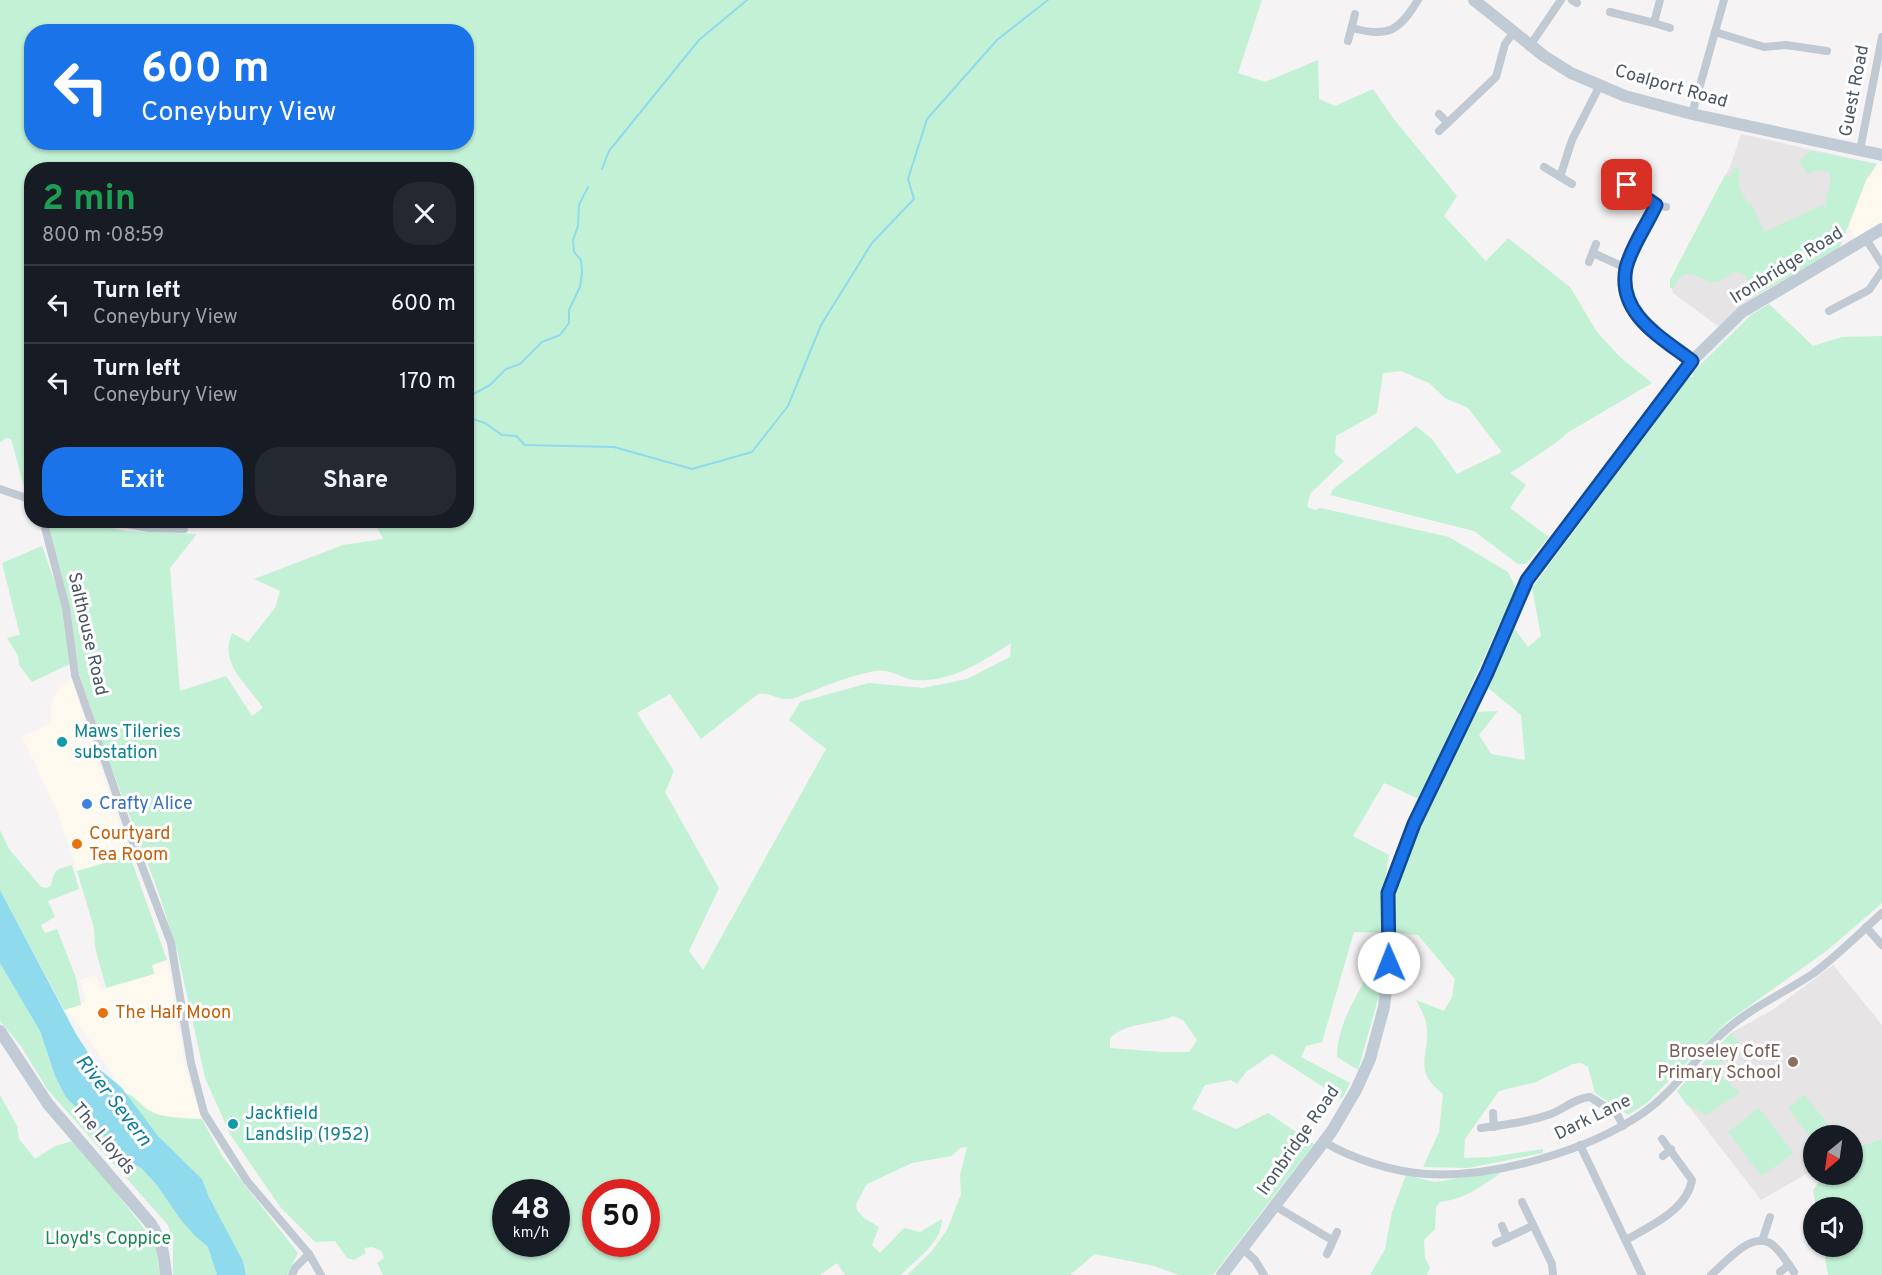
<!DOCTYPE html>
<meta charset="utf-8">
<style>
:root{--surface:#171b24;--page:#242831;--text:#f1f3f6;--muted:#9ea1a6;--line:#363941;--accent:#1a73e8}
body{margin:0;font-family:Overpass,sans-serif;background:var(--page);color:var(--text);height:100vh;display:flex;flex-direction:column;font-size:22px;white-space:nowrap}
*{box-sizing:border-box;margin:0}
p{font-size:20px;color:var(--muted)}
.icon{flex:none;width:33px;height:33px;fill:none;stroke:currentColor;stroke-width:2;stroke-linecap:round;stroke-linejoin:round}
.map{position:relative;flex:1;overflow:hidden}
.side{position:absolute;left:24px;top:162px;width:450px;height:366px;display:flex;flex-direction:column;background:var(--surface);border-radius:24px;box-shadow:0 2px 4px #0004}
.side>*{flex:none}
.top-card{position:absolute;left:24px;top:24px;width:450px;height:126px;border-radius:24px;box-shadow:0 2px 4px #0004;background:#1a73e8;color:#fff;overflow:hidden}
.needle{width:39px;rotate:209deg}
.tools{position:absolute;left:1803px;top:1125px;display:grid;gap:12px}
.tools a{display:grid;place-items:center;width:60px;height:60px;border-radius:50%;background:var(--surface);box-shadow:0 2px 4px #0004;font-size:30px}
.speed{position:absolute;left:492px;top:1179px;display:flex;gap:12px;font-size:30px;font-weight:700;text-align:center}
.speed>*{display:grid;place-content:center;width:78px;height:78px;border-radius:50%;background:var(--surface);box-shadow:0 2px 4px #0004;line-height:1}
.speed small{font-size:15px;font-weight:400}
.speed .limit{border:9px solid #d22;background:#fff;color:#111}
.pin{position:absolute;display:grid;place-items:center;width:51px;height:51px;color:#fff;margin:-26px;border-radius:12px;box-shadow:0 3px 9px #0006}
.me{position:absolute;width:66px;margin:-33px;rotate:359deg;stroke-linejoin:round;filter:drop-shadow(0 0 4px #0008)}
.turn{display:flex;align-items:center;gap:21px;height:126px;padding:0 18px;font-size:27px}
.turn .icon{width:78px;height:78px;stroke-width:2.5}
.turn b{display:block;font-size:42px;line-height:51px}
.round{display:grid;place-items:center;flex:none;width:63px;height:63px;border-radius:24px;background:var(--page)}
.overview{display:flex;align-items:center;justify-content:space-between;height:102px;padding:0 18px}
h1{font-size:36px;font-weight:700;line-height:45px;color:#1e9e55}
.action{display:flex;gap:12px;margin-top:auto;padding:12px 18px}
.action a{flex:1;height:69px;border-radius:24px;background:var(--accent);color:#fff;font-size:24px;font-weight:700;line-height:69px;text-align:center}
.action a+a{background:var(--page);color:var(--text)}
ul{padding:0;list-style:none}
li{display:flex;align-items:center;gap:18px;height:78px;padding:0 18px;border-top:2px solid var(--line)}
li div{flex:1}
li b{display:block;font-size:22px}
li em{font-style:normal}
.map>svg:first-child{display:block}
.commercial{fill:#fdf9ef}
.education{fill:#e6e4e5}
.green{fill:#c3f1d5;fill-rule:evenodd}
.water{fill:#90daee}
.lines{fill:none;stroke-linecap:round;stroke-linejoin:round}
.stream{stroke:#90daee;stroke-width:2}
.street{stroke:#c1cad2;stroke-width:8}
.secondary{stroke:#c1cbd6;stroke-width:12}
.route-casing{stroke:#114b97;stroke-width:15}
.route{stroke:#1a73e8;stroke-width:10}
.culture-dot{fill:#0f9aa8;stroke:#fff;stroke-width:2}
.shop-dot{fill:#3f7fe0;stroke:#fff;stroke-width:2}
.food-dot{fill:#e8710a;stroke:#fff;stroke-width:2}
.education-dot{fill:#8d6e63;stroke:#fff;stroke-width:2}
.labels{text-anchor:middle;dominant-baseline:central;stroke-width:6;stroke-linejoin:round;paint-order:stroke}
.street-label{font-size:18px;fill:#4a5661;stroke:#fff}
.culture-label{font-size:18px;fill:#0d838f;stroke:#fff;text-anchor:start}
.shop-label{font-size:18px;fill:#366cbe;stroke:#fff;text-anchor:start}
.food-label{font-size:18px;fill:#c56008;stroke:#fff;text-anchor:start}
.education-label{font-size:18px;fill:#785e54;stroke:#fff;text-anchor:end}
.park-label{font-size:18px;fill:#17864f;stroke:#fff}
.water-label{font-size:20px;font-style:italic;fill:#0c7c9b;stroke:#fff}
</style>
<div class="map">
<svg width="1882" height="1275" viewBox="0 0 1882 1275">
<rect width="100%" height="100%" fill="#f5f3f3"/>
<!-- commercial -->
<g class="commercial">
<path d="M1877 164 1882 165V224L1856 239 1849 227 1866 180Z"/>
<path d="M71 678 131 859 125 857 77 871 57 810 22 737 50 724 52 700 60 685Z"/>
<path d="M167 960 186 1070 202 1119 161 1116 149 1110 131 1094 124 1093 88 1037 65 1010 86 1002 80 980 96 975 101 989 154 974 152 965Z"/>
</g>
<!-- education -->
<g class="education">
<path d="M1741 134 1877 164 1866 180 1839 249 1766 288 1719 327 1673 293 1670 280 1730 167Z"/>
<path d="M1833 965 1882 1025V1139L1853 1148 1852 1136H1814L1813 1170 1761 1200 1677 1091 1731 1033 1774 1009Z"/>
</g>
<!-- green -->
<g class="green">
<path d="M0 0H1262L1238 73 1265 82 1318 60 1319 99 1335 106 1373 89 1393 118 1457 196 1444 216 1486 261 1508 238 1570 287 1597 332 1620 357 1652 383 1567 433C1562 440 1520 467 1510 473L1526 485 1510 508 1549 537 1526 564H1518L1474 531 1330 495 1333 489 1416 426 1432 439 1457 474 1502 452 1468 408 1445 398 1429 383 1401 371 1383 373 1377 413 1336 436 1335 454 1344 461 1310 494 1307 507 1315 510 1321 508 1449 537 1508 572 1516 588 1419 799 1384 783 1353 836 1389 855 1382 900V933L1354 932 1322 1042 1306 1046 1301 1057 1350 1083 1342 1099 1272 1054 1246 1072 1237 1084 1231 1080 1205 1085 1192 1109 1236 1129 1268 1113 1314 1144 1213 1275H1179L1154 1266 1095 1254 1070 1275H907L932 1251 947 1230 961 1194 960 1176 967 1147 960 1148 952 1156 912 1163 867 1184 856 1204 857 1210 864 1218 879 1227 872 1245 880 1253 904 1228 920 1232 942 1219C942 1243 916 1259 901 1275H845L837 1263 820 1275H383L377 1263 384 1258 381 1251 372 1247 364 1248 366 1253 354 1260 347 1258 335 1241 315 1242 281 1208 230 1134 205 1078 178 954 159 894 106 753 79 673 68 605 47 521H74L127 531 197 534 170 568 180 691 226 676 252 716 263 708C247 683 219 665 232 633L248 642 275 608 280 591 254 579 343 545 383 539 374 521 466 520V170H32L31 493 25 491 11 439 6 438 0 442ZM32 32H466V142H32ZM1011 643 1010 657 967 679 923 688 869 683 800 702 789 720 826 749 703 970 689 951 719 888 665 792 674 771 637 713 670 694 701 739 758 694C770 692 778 700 789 699 795 699 804 694 810 692 832 683 853 675 875 671 890 668 900 678 915 680 951 683 983 661 1011 643ZM1173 1016 1183 1020 1197 1040 1189 1052H1163L1110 1048V1038C1129 1021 1151 1026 1173 1016ZM506 1192H556V1244H506ZM596 1192H646V1244H596Z"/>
<path d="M1811 151 1877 164 1866 180 1839 249 1757 295 1748 283 1746 276 1735 271C1729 275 1721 283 1714 282 1704 282 1687 266 1678 279 1676 281 1676 285 1674 288H1670V280L1725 175 1730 177 1734 167 1738 168 1740 174C1735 187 1743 193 1748 204L1751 203 1764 232 1823 205 1826 208C1824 195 1834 184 1829 172L1820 170 1807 174 1799 161Z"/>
<path d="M1769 304 1813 346 1842 337 1882 336V903L1829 949 1727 1022 1647 1103 1628 1115 1595 1093 1588 1067 1581 1063 1573 1064 1536 1082 1499 1091 1465 1139 1464 1158 1491 1157 1543 1149V1153L1468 1168 1423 1167 1439 1132 1443 1094C1410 1068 1432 1055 1426 1022 1424 1014 1419 1007 1416 1000L1444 1011 1452 997 1455 979 1418 935 1396 933C1395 921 1393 907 1395 896 1404 841 1446 760 1475 712L1498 711 1479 735 1491 754 1525 760 1521 715 1488 688 1514 628 1528 647 1541 636 1532 588 1688 377H1693V372L1751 315Z"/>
<path d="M42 546 61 600 72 663 32 682 19 665 18 656 7 638 20 635 2 563Z"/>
<path d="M0 830 9 849 41 887 47 888 51 885C56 868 53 871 72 865L79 889 48 901 55 917 41 925 45 933 57 929 76 978 81 1005 64 1010 0 890Z"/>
<path d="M125 857 131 859 167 960 152 965 154 974 106 988 95 947 94 928 77 871Z"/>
<path d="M0 963 40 1031 55 1076 65 1096 126 1160 141 1168 156 1184 195 1236 209 1248 217 1275H173V1241L168 1225 47 1089 21 1046 0 1021Z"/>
<path d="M1368 975 1381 980 1380 992 1358 1070 1337 1057C1337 1027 1354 1000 1368 975Z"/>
<path d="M1731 1033 1739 1042 1714 1070 1740 1093 1706 1115 1687 1105 1677 1091Z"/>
<path d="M124 1093C135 1095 139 1104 148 1110 163 1119 185 1118 202 1119L222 1156 298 1253 287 1275H246L243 1261 209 1197 202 1179 158 1136Z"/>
<path d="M0 1095 17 1126 19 1139 35 1159 55 1146 76 1140 155 1243 160 1275H0Z"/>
<path d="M1804 1095 1832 1129 1824 1135 1814 1136 1813 1140 1788 1108Z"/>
<path d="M1759 1108 1793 1153 1762 1176 1728 1132Z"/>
<path d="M1882 1139V1275H1828L1823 1247 1852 1246V1208L1816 1207 1813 1190 1824 1175 1852 1174 1853 1148Z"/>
<path d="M1503 1171C1483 1186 1465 1199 1440 1202L1436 1207 1435 1229 1424 1240 1425 1258 1430 1267 1427 1275H1370L1385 1249 1392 1212 1406 1175 1435 1182Z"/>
</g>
<!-- water -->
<path class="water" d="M0 890 76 1034 98 1068 121 1087 158 1136 202 1179 209 1197 243 1261 246 1275H217L208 1247 195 1236 181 1220 156 1184 141 1168 126 1160 65 1096 55 1076 40 1031 0 963Z"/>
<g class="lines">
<!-- stream -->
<g class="stream">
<path d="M602 169 609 151 699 40 747 0"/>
<path d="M466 398 490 385 506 369 520 364 542 342 560 335 569 323V310L580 287 582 272 581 260 574 252 573 240 578 226 579 205 588 187"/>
<path d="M466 417 485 423 502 435 516 436 525 445 614 447 692 469 752 452 788 406 821 325 872 243 914 199 908 179 927 119 997 40 1048 0"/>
</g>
<!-- street -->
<g class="street">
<path d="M1572 0 1577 3"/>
<path d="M1610 12 1654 23 1660 0"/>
<path d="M1654 23 1670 28"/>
<path d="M1352 28C1388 38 1399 31 1418 0"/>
<path d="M1715 32 1764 47 1786 45 1827 51"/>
<path d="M1348 41 1355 14"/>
<path d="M1529 47 1561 0"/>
<path d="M1439 114 1448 123"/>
<path d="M1692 114 1724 0"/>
<path d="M1439 131 1496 77 1505 44 1513 33"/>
<path d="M1860 150 1882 37"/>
<path d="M1544 167 1572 184"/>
<path d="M1560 177 1572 140 1600 85"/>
<path d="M1627 185 1656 205C1647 225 1631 247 1626 268 1617 313 1662 337 1692 361"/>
<path d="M1656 205 1666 207"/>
<path d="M1866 239 1882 264"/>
<path d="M1593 253 1626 268"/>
<path d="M1589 262 1596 244"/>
<path d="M1829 311 1869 290 1882 271"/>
<path d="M0 489 32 500"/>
<path d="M43 520 66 608 75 675 134 845 171 943 191 1063 204 1113 247 1181 309 1254 321 1275"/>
<path d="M105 520 149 528 184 529"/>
<path d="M1866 927 1882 945"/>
<path d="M1493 1113 1494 1127"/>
<path d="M1481 1128C1504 1125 1528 1122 1551 1114 1564 1109 1575 1098 1590 1097L1617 1114 1623 1126"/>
<path d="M1324 1142C1353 1159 1393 1172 1427 1174 1494 1178 1588 1151 1643 1113 1675 1091 1697 1055 1726 1030 1752 1007 1786 992 1814 973 1838 955 1860 933 1882 913"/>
<path d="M1580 1145 1642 1275"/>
<path d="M1663 1156 1671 1149"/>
<path d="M1522 1202 1552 1264 1553 1275"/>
<path d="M1275 1206 1332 1240"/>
<path d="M1502 1226 1507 1238"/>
<path d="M1626 1240C1650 1226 1687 1210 1692 1180L1662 1139"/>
<path d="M1762 1241 1770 1217"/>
<path d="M1496 1243 1532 1226"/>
<path d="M1243 1249 1255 1260 1264 1275"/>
<path d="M1327 1254 1337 1232"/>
<path d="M1780 1272 1789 1265"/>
<path d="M292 1275 295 1268 309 1254"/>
<path d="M1711 1275C1725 1263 1750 1232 1770 1243 1780 1249 1787 1263 1794 1272"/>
</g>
<!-- secondary -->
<g class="secondary">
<path d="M1474 0 1544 56 1571 73 1625 96 1692 114 1882 155"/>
<path d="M0 1031 48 1104 151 1224C162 1241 164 1255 166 1275"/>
<path d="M1222 1275 1332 1131 1356 1090 1370 1059 1384 1007 1389 963 1388 893 1414 824 1487 673 1527 580 1692 361 1742 312 1882 229"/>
</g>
</g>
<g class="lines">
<defs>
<path id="route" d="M1389 963 1388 893 1414 824 1487 673 1527 580 1692 361C1661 337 1617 314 1626 268 1631 247 1647 225 1656 205L1627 185"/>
</defs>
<!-- route casing -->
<use href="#route" class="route-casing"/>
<!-- route -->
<use href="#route" class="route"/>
</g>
<!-- markers -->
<g class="culture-dot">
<circle cx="62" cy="742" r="6"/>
<circle cx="233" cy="1124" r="6"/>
</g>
<circle class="shop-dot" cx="87" cy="804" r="6"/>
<g class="food-dot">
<circle cx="77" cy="844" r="6"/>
<circle cx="103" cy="1013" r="6"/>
</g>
<circle class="education-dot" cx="1793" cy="1062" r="6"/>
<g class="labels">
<!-- street labels -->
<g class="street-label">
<text transform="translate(1671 87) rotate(16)">Coalport Road</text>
<text transform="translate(1855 91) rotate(-79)">Guest Road</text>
<text transform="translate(1787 266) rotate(-32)">Ironbridge Road</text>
<text transform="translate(87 634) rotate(77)">Salthouse Road</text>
<text transform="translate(1593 1118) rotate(-26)">Dark Lane</text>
<text transform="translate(103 1139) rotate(50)">The Lloyds</text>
<text transform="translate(1299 1141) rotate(-55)">Ironbridge Road</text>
</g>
<!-- culture labels -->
<g class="culture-label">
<text x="74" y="732">Maws Tileries<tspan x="74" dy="21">substation</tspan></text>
<text x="245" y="1114">Jackfield<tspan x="245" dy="21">Landslip (1952)</tspan></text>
</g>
<!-- shop labels -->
<g class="shop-label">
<text x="99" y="804">Crafty Alice</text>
</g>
<!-- food labels -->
<g class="food-label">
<text x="89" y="834">Courtyard<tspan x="89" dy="21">Tea Room</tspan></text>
<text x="115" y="1013">The Half Moon</text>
</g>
<!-- education labels -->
<g class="education-label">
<text x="1781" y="1052">Broseley CofE<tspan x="1781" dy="21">Primary School</tspan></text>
</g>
<!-- park labels -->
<g class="park-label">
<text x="108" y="1239">Lloyd's Coppice</text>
</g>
<!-- water labels -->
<g class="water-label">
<text transform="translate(113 1101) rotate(52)">River Severn</text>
</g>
</g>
</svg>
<div class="tools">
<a><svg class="needle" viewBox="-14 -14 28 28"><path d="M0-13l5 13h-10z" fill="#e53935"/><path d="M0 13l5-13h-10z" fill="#9ea1a6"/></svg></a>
<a><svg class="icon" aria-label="sound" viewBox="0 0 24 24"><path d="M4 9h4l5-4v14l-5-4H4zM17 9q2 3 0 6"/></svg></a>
</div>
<div class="speed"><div>48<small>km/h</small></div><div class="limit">50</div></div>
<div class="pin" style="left:1627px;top:185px;background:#d93025"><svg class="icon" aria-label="arrive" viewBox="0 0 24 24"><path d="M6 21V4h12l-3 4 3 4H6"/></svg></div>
<svg class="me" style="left:1389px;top:963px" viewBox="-20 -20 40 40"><circle r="19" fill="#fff"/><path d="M0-13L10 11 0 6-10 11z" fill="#1a73e8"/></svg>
<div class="top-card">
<div class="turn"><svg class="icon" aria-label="left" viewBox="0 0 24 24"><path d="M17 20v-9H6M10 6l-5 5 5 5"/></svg><div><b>600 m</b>Coneybury View</div></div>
</div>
<section class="side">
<div class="overview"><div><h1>2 min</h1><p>800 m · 08:59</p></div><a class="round"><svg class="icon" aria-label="close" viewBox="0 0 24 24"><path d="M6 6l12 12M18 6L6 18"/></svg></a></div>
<ul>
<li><svg class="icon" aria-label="left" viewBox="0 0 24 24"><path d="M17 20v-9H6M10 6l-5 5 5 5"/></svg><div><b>Turn left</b><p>Coneybury View</p></div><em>600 m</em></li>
<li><svg class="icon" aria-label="left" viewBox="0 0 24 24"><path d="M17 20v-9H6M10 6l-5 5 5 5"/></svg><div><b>Turn left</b><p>Coneybury View</p></div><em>170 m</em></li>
</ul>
<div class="action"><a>Exit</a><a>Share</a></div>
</section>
</div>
